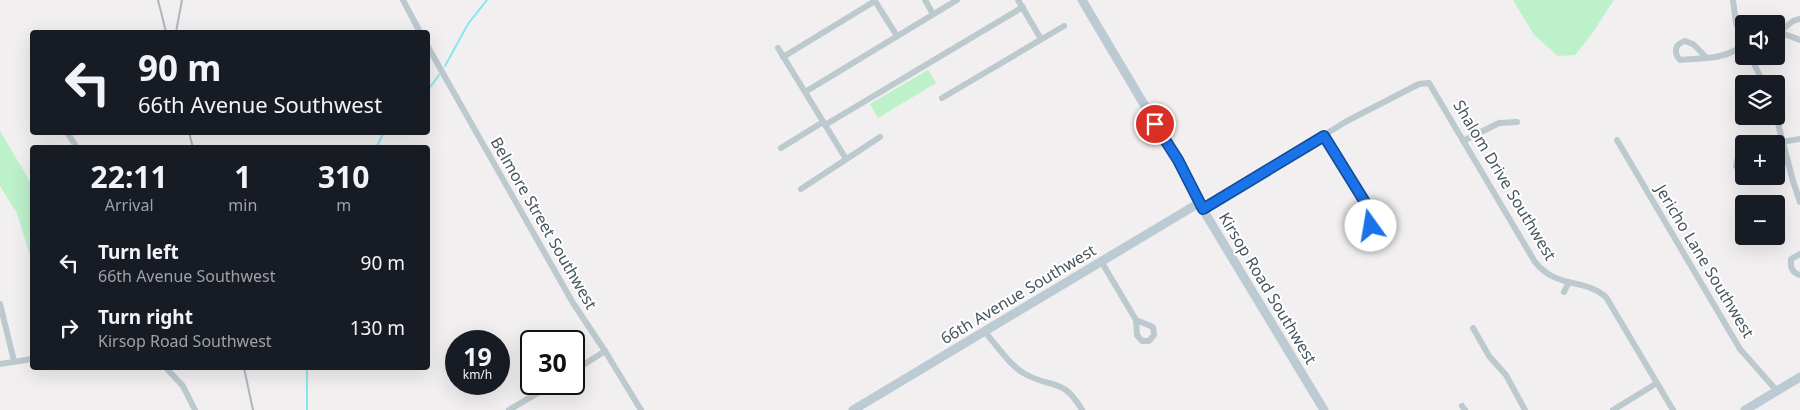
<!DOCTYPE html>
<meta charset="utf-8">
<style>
:root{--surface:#171b24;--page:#20242c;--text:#f1f3f6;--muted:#9ea1a6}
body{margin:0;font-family:"Noto Sans",sans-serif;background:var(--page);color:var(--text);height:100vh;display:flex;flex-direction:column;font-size:19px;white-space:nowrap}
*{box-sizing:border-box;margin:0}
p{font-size:16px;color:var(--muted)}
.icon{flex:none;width:28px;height:28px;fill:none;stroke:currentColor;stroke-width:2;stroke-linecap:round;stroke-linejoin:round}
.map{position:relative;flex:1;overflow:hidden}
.details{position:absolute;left:30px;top:145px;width:400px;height:225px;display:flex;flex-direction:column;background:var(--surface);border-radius:5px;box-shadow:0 5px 20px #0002}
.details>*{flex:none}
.banner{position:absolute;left:30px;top:30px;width:400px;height:105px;border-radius:5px;box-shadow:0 5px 20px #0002;background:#171b24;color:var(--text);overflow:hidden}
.controls{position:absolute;left:1735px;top:15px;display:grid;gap:10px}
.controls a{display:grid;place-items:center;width:50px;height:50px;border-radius:5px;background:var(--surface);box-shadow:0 5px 20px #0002;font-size:25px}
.speed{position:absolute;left:445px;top:330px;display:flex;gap:10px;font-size:25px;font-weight:700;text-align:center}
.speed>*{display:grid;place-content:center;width:65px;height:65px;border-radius:50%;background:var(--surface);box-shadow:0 5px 20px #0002;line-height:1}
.speed small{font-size:12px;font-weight:400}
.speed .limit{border:2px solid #111;border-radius:8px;background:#fff;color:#111}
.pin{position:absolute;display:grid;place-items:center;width:42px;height:42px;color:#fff;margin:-21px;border:2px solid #fff;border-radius:50%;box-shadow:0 1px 5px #0007}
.me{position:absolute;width:55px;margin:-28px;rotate:347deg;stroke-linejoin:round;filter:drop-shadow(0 0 4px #0008)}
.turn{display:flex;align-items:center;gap:18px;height:105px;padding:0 25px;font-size:22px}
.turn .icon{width:65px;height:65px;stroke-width:2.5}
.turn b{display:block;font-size:35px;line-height:42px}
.eta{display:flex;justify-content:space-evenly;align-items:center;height:85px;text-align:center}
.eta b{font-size:30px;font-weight:700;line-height:35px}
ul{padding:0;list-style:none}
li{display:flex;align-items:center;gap:15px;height:65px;padding:0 25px}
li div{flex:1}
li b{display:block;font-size:19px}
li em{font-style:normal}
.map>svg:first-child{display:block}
.green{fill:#bcf1ca}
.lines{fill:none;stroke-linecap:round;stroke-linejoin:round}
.stream{stroke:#87e7f0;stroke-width:2}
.street{stroke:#bcc9cf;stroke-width:6}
.secondary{stroke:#bccad4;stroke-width:9}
.rail{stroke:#b1b6ba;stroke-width:2}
.route-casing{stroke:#114b97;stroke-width:12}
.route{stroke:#1a73e8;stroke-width:9}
.labels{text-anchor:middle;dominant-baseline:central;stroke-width:4;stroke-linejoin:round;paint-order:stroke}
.street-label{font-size:16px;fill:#46555e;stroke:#fff}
</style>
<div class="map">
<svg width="1800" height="410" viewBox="0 0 1800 410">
<rect width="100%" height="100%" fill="#f2eff0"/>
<!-- green -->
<g class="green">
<path d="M1513 0H1614L1591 35 1575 55 1558 56 1534 35Z"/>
<path d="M928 70 936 83 878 118 870 104Z"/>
<path d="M0 131 32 185V262L17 213 0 186Z"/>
</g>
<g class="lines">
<!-- stream -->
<g class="stream">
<path d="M445 66 468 24 487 0"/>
<path d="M428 90 439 75"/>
<path d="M376 148 384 132"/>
<path d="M307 368V410"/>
</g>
<!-- street -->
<g class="street">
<path d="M403 0 420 32"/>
<path d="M925 0 933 14"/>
<path d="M1018 0 1041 39"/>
<path d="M1800 19 1793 21 1779 32 1800 40"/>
<path d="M1685 41 1693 44 1707 58 1680 60C1673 52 1675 44 1685 41Z"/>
<path d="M428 47 573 303 605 351 641 410"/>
<path d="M778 48 846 159"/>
<path d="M1750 56 1764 84"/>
<path d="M783 57 875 1 897 36"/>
<path d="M1707 58C1721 57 1732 54 1744 45L1736 23 1733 0"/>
<path d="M805 92 957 0"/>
<path d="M942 98 1064 26"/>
<path d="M1776 116 1793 181 1800 202"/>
<path d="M825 125 1023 7"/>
<path d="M67 132 77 148"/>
<path d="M1324 136 1368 207 1371 217 1369 236"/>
<path d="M1617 140 1740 349 1777 391"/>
<path d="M1463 141 1499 123 1517 122"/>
<path d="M1769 144 1800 139"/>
<path d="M781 148 823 122"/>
<path d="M1744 153 1738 156 1736 166 1744 175"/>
<path d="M1776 166 1788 161"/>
<path d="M801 189 880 137"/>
<path d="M1203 209 1347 121 1419 84 1429 83 1535 262C1558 290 1583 277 1606 297L1673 410"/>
<path d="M1800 254 1791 259C1790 267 1792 273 1800 275"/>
<path d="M1101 261 1136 320"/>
<path d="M1564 292 1568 284"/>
<path d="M0 304 14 361"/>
<path d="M1136 320 1153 327 1154 335 1149 341H1142L1137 335Z"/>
<path d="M1473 328 1489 356 1506 375 1525 410"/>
<path d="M984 331C997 345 1008 364 1025 374 1052 389 1063 377 1082 410"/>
<path d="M0 364 32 359"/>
<path d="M166 368 183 386 195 410"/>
<path d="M574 371 605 351"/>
<path d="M1462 406 1465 410"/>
<path d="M509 410 553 384"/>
<path d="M1613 410 1657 383"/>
</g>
<!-- secondary -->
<g class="secondary">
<path d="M1082 0 1177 160 1199 203 1324 410"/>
<path d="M853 410 1199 203"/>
<path d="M1745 410 1800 377"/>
</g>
<!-- rail -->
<g class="rail">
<path d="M158 0 166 32"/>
<path d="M176 32 182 0"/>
<path d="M189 132 193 148"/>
<path d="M244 368 253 410"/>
</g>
</g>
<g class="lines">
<defs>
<path id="route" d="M1155 124 1178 160 1203 209 1324 136 1368 207 1371 226"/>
</defs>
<!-- route casing -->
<use href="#route" class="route-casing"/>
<!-- route -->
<use href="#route" class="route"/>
</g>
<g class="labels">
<!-- street labels -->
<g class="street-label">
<text transform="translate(1505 180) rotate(59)">Shalom Drive Southwest</text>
<text transform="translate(544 223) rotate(60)">Belmore Street Southwest</text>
<text transform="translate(1705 261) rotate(59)">Jericho Lane Southwest</text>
<text transform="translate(1268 288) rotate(59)">Kirsop Road Southwest</text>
<text transform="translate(1018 294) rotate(-31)">66th Avenue Southwest</text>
</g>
</g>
</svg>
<div class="controls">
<a><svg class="icon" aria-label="sound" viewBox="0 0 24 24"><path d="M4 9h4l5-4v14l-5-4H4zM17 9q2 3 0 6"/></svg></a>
<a><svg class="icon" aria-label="layers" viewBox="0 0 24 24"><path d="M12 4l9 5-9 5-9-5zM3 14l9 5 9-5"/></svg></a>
<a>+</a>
<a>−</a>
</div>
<div class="speed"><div>19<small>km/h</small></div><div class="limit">30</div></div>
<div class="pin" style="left:1155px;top:124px;background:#d93025"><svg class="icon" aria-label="arrive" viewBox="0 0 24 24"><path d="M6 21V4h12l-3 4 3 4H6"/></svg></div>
<svg class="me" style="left:1371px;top:226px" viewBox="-20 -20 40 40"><circle r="19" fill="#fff"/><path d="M0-13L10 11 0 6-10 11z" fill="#1a73e8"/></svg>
<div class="banner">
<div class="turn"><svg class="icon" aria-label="left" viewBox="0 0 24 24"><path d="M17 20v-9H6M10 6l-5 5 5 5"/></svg><div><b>90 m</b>66th Avenue Southwest</div></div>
</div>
<section class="details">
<div class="eta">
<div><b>22:11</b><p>Arrival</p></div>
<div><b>1</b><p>min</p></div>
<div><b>310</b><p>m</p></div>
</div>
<ul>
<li><svg class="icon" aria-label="left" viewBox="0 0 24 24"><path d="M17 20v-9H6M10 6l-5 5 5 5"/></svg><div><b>Turn left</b><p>66th Avenue Southwest</p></div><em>90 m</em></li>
<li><svg class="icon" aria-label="right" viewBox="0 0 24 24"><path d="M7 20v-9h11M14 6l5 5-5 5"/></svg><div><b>Turn right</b><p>Kirsop Road Southwest</p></div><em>130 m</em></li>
</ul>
</section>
</div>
